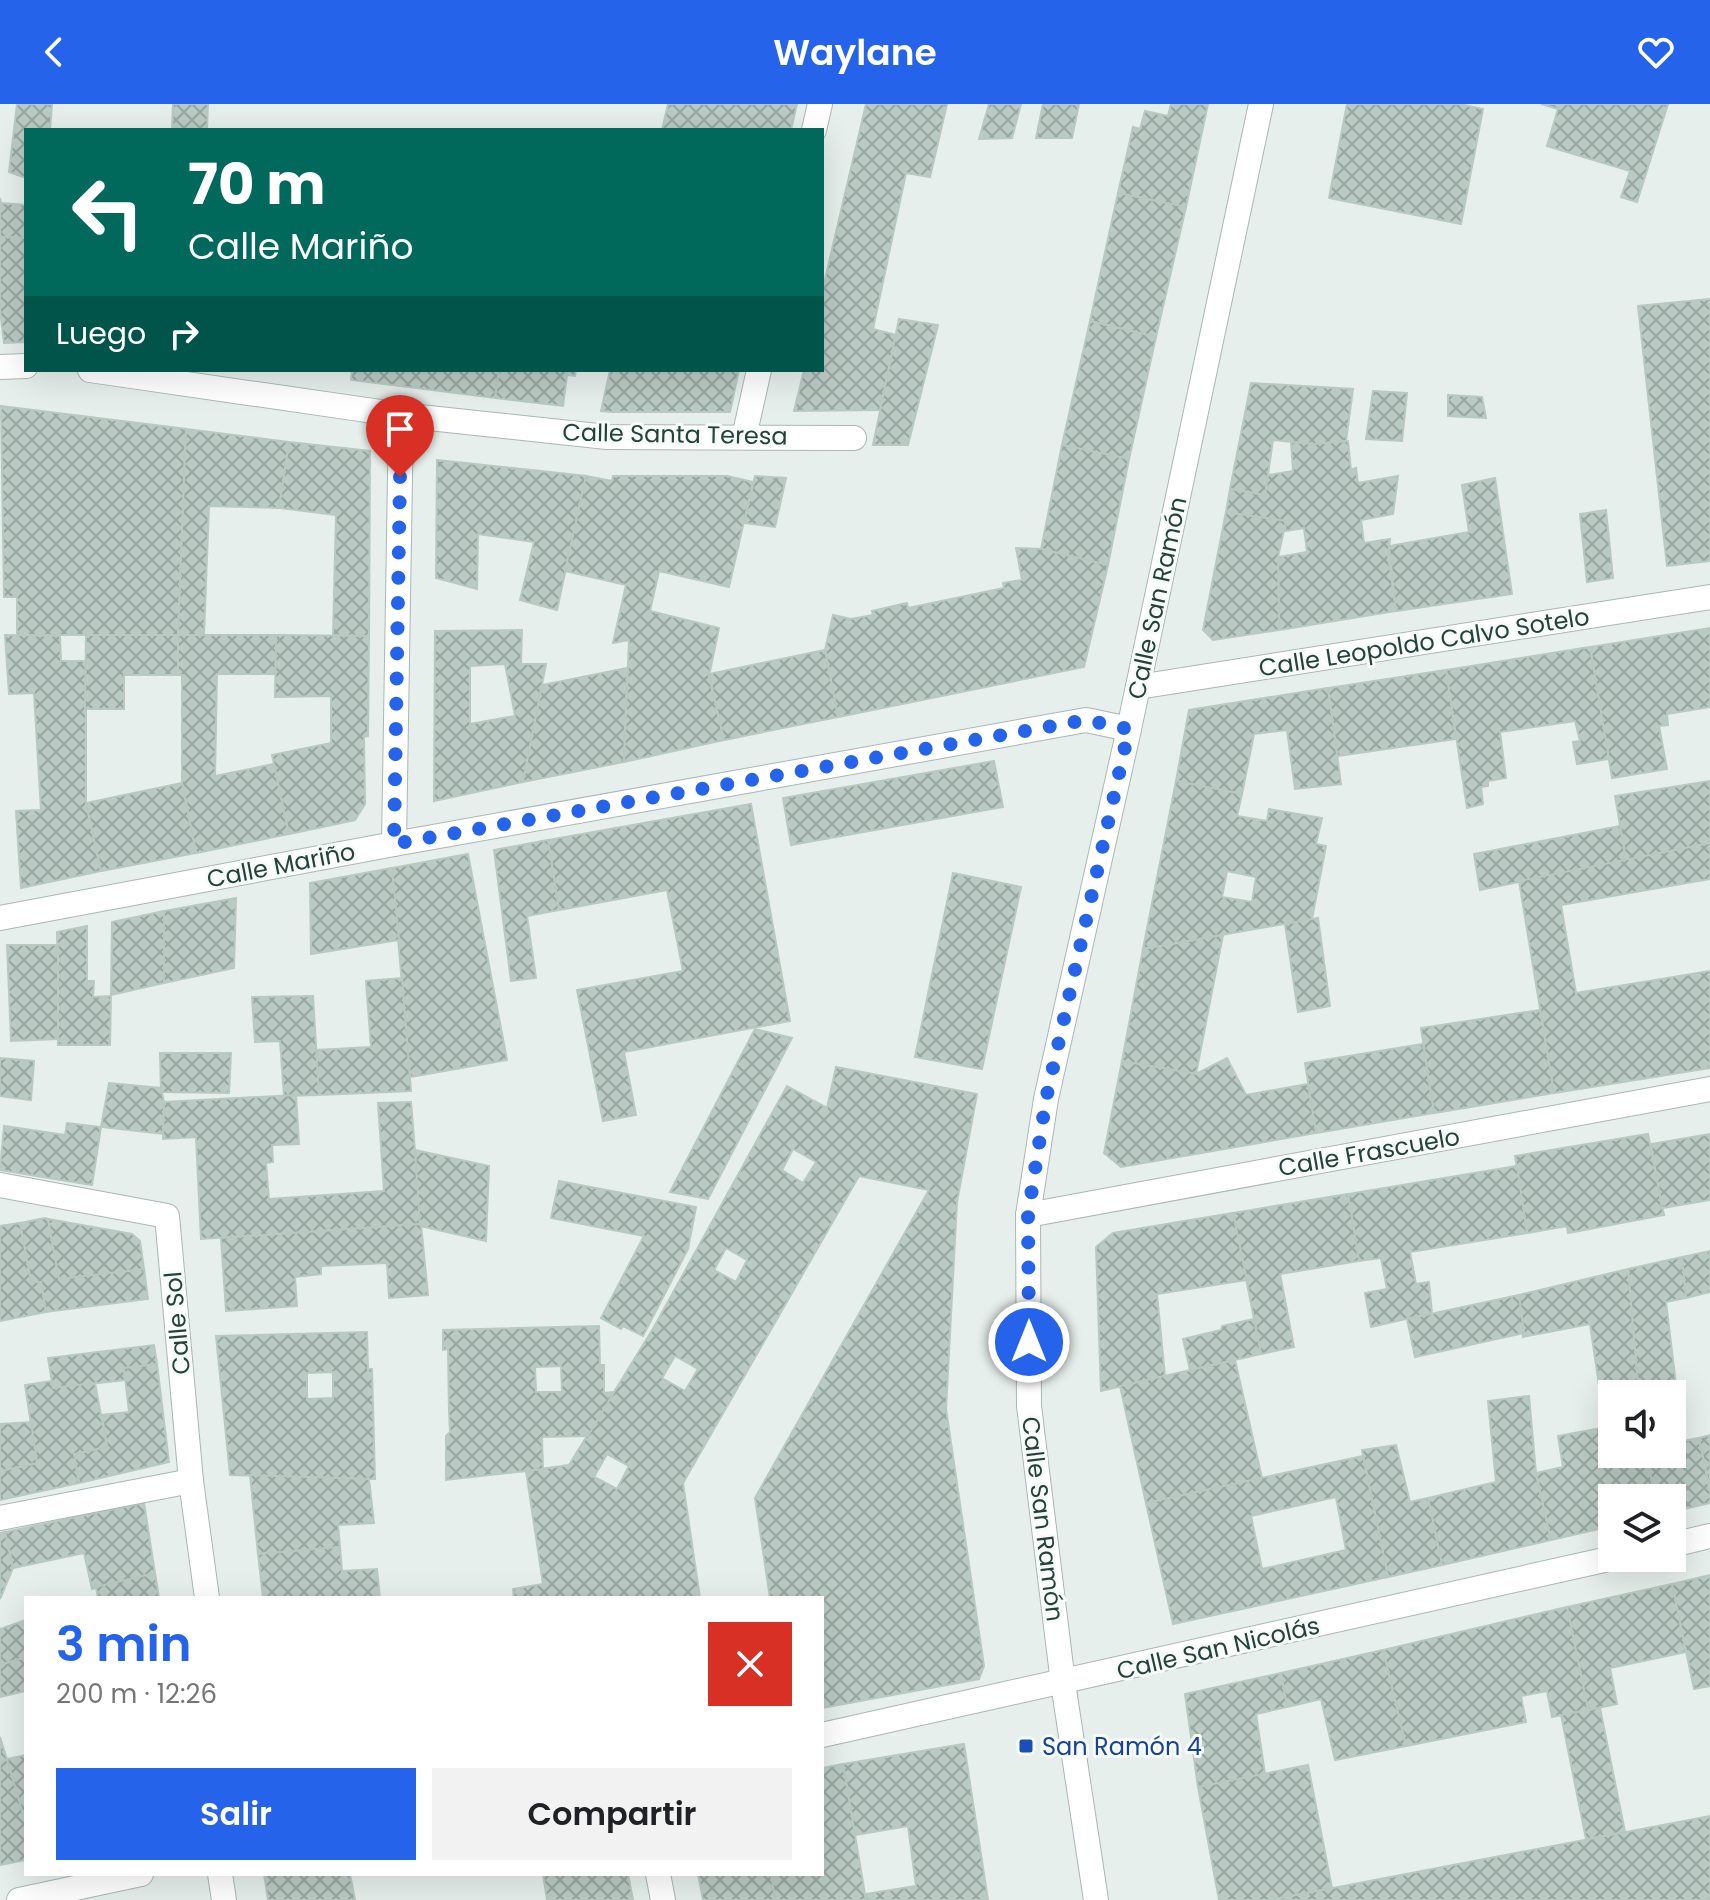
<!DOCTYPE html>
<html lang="es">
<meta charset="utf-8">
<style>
:root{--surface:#fff;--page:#f2f2f2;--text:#202124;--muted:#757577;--accent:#2563eb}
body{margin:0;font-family:Poppins,sans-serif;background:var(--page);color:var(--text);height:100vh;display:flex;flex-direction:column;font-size:30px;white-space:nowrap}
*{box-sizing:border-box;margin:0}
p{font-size:26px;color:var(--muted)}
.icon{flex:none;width:44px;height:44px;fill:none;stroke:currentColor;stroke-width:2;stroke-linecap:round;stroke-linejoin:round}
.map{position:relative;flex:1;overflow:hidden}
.sheet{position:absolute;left:24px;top:1492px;width:800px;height:280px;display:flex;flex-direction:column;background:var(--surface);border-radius:0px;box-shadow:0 8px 32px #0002}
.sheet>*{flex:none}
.top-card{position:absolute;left:24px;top:24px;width:800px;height:244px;border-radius:0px;box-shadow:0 8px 32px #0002;background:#00695c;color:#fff;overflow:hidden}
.buttons{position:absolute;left:1598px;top:1276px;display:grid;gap:16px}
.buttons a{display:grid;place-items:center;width:88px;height:88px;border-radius:0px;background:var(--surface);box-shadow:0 8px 32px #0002;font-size:40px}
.pin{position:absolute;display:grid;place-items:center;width:68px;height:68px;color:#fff;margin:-82px -34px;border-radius:50% 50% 50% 0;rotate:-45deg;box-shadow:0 0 8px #0007}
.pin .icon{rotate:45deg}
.me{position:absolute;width:88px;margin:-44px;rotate:0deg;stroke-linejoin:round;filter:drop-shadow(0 0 6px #0008)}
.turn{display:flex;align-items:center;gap:28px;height:168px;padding:0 32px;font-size:36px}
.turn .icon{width:104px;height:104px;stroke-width:2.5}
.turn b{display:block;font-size:56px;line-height:68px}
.then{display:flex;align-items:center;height:76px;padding:0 32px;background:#0003;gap:16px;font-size:30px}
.round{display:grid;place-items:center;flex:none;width:84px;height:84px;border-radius:0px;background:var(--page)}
.head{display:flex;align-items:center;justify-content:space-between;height:136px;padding:0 32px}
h1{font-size:48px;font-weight:600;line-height:60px;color:var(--accent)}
.primary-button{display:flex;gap:16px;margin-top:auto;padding:16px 32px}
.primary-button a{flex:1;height:92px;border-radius:0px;background:var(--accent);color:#fff;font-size:32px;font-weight:600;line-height:92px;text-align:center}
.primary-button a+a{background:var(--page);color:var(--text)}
header{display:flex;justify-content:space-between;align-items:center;height:104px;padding:0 32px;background:var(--accent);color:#fff;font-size:36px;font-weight:600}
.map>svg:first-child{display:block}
.building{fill:url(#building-cross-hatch);stroke:#b8c9c2;stroke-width:2;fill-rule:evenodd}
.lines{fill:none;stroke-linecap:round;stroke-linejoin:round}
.minor-casing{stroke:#a8b8b2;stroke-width:26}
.tertiary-casing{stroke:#a8b8b2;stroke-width:26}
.minor{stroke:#fff;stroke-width:24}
.tertiary{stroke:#fff;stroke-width:24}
.route{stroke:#2563eb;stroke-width:14;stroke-dasharray:0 25.2}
.transit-dot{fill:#1a4fb4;stroke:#f7fbf9;stroke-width:3}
.labels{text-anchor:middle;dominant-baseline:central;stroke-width:6;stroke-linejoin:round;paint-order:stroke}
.street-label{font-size:24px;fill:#24423a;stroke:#f7fbf9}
.transit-label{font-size:24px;fill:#164399;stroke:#f7fbf9;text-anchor:start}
</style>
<header><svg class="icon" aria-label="back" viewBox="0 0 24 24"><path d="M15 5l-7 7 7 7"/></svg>Waylane<svg class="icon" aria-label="heart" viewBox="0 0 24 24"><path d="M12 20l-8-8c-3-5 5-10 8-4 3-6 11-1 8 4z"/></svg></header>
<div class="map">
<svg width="1710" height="1796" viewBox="0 0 1710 1796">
<defs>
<pattern id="building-cross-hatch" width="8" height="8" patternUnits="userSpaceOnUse" patternTransform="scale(2)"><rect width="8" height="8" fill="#bbcac4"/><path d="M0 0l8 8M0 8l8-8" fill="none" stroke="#98a6a0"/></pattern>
</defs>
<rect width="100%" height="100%" fill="#e6efeb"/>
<!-- building -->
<g class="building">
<path d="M17 0H52L50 26H26V74L9 68Z"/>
<path d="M173 0H208L207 26H172Z"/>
<path d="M668 0H797L791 26H662Z"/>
<path d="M866 0H947L930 73 906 69 873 225 896 231 880 306 794 307 804 266H822V188Z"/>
<path d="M989 0H1021L1012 34 979 35Z"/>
<path d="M1043 0H1079L1072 34H1036Z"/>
<path d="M1171 0H1208L1186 103 1118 89 1133 23 1140 25 1145 7 1168 12Z"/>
<path d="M1347 0H1459L1483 5 1461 120 1329 94Z"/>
<path d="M1541 0H1668L1637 98 1621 93 1630 67 1547 42 1558 5Z"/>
<path d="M1118 89 1186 103 1156 233 1090 217Z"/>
<path d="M0 94 1 99 26 101V134L0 133Z"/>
<path d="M0 133 26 134V238L4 239 0 205Z"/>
<path d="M1710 195V457L1667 462 1638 202Z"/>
<path d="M899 215 938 221 908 341H873Z"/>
<path d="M1090 217 1156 233 1129 355 1062 341Z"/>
<path d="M352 266H499L495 294 351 276Z"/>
<path d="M499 266H576L575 272 567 271 563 302 495 294Z"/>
<path d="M610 266H739L730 308H612L601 307Z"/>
<path d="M1251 279 1353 285 1346 337 1314 340 1273 336 1265 391 1230 385Z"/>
<path d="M1373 287 1407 289 1402 337 1366 335Z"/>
<path d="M1448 291 1482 293 1486 314 1448 312Z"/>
<path d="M1 302 186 325 178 531H17V493H4Z"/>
<path d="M186 325 289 338 279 404 209 402 204 531H178Z"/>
<path d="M1348 337 1351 366 1356 364 1358 379 1398 372 1393 410 1361 416 1364 439 1390 435 1388 451 1396 507 1279 526 1278 453 1307 448 1304 424 1285 427 1286 417 1226 408 1230 385 1265 391 1268 371 1293 367 1291 338 1314 340Z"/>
<path d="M289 338 370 347 369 532 333 531 336 411 279 404Z"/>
<path d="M1062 341 1129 355 1108 461 1041 445Z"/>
<path d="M437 356 586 372 557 506 520 496 534 438 478 430 477 485 436 474Z"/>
<path d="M586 372 612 377 613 372H727L753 378 729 483 659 467 650 507 719 524 709 572 724 636 624 658 629 536 613 539 626 481 565 467Z"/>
<path d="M755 372 786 374 775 423 744 419Z"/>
<path d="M1495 374 1512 490 1396 507 1389 442 1469 428 1462 381Z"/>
<path d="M1606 406 1613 474 1587 478 1580 410Z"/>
<path d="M1226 408 1286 417 1278 453 1279 526 1213 536 1203 526Z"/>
<path d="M1016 444 1041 445 1108 461 1084 563 838 613 825 546 833 511 851 515 873 511 872 507 907 499 908 504 1004 484 1003 479 1022 476Z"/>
<path d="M1710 524V603L1667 610 1668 621 1659 622 1667 665 1612 674 1590 543Z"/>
<path d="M522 526 521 560H546L523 678 434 697 435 527ZM505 560 515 612 470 620V562Z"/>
<path d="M5 531 60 532 61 557H86V699L101 767 21 784 16 707 41 706 34 589 9 590Z"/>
<path d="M86 531H178V571H124V605H85Z"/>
<path d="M178 531H276L277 570H217L215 672 274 660 289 730 196 749 182 679V571H178Z"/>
<path d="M276 531 369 532 368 632 364 633 365 700 355 716 289 730 272 651 331 639V592L275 593Z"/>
<path d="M1590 543 1609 655 1577 660 1573 638 1580 637 1575 617 1500 628 1506 674 1488 677V682L1481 683 1483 700 1467 704 1446 566Z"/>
<path d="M825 546 838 613 724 636 709 570Z"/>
<path d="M627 564 624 658 523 678 542 581Z"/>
<path d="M1446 566 1456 635 1337 652 1328 584Z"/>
<path d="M1328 584 1341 680 1295 685 1287 626 1254 630 1242 690 1176 677 1189 606Z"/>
<path d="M994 657 1003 703 791 741 783 694Z"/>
<path d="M1176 677 1242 690 1237 712 1267 717 1269 705 1322 714 1316 740 1326 742 1312 815 1143 845ZM1227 767 1256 773 1252 798 1222 793Z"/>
<path d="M1710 677V739L1626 756 1615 692Z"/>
<path d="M182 679 196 749 101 767 86 699Z"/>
<path d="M751 700 790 917 624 948 636 1011 603 1017 577 886 683 867 667 786 559 806 548 736Z"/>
<path d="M1620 722 1626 756 1480 786 1474 750Z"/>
<path d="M548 736 559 806 527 812 536 874 511 877 494 746Z"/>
<path d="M1710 739V775L1561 801 1576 889 1710 867V964L1554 989 1519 777Z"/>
<path d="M468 750 507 956 410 973 392 764Z"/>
<path d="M392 764 399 836 311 850 310 779Z"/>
<path d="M953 769 1021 783 982 965 915 953Z"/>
<path d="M236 794 234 864 164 879V807Z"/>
<path d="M164 807V879L111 891 112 818Z"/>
<path d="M1318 814 1330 902 1298 908 1285 820Z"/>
<path d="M87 822V877H94L93 893 111 892 110 941H58L57 828Z"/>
<path d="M1223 831 1196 970 1122 957 1143 845Z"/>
<path d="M7 841H58V935L11 937Z"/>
<path d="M402 874 411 987 319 991 316 946 371 943 366 877Z"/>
<path d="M313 892 319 991 284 992 280 937 255 938 252 893Z"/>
<path d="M1540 906 1554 989 1434 1009 1421 924Z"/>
<path d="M755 925 792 934 708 1095 670 1088Z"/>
<path d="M1423 940 1434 1009 1316 1029 1305 959Z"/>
<path d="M160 949H231L229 989 161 988Z"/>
<path d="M0 954 34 957 31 996 0 992Z"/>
<path d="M1227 954 1246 991 1308 980 1316 1029 1121 1063 1104 1049 1122 957 1196 970Z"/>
<path d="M836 963 977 990 957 1098 946 1305 984 1562 979 1575 822 1604V1494H770L755 1394 929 1086 859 1072 683 1379 700 1494H514L513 1485 543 1480 526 1367 569 1361 654 1223 787 982 827 1004ZM793 1045 816 1058 803 1079 782 1066ZM726 1144 747 1156 736 1178 714 1166ZM675 1252 698 1265 685 1287 662 1274ZM607 1350 629 1362 617 1385 594 1373Z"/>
<path d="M109 979 161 984 164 998 163 1030 101 1023Z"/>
<path d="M296 991 299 1040 272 1041 273 1058 266 1059 269 1095 384 1087 378 999 411 998 421 1120 201 1135 196 1033 163 1035 164 998Z"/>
<path d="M67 1019 101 1023 92 1081 0 1066 4 1022 65 1031Z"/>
<path d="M1648 1030 1664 1111 1568 1129 1567 1122 1527 1129 1515 1052Z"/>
<path d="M1710 1030V1096L1662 1104 1651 1040Z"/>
<path d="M415 1046 489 1062 486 1137 420 1122Z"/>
<path d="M1517 1062 1527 1129 1410 1148 1416 1180 1429 1178 1432 1209 1371 1223 1365 1189 1387 1185 1381 1154 1359 1157 1348 1090Z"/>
<path d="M559 1077 696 1103 688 1145 643 1232 623 1222 621 1225 601 1214 644 1132 551 1114Z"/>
<path d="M1348 1090 1359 1157 1280 1170 1294 1243 1261 1250 1233 1109Z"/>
<path d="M1233 1109 1247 1176 1157 1190 1165 1272 1101 1287 1096 1143 1113 1129Z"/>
<path d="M45 1114 48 1115 59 1175 144 1165 148 1195 46 1208 41 1178H31L20 1119Z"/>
<path d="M48 1115 132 1130 140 1137 144 1165 59 1175Z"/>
<path d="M20 1119 31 1178H41L46 1208 0 1217V1122Z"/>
<path d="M421 1120 428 1191 389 1194 387 1159 321 1162V1170L295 1173 297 1202 226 1207 221 1134Z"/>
<path d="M1710 1147V1188L1686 1194 1682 1153Z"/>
<path d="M1682 1153 1686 1194 1666 1198 1683 1337 1699 1334 1710 1387V1399L1672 1408V1394H1655L1646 1350H1672V1290H1639L1628 1165Z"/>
<path d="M1628 1165 1638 1282 1600 1288 1590 1220 1523 1233 1519 1191Z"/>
<path d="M1519 1191 1524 1229 1415 1253 1407 1215Z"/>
<path d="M1254 1215 1261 1250 1190 1266 1183 1235 1221 1226 1222 1222Z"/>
<path d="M599 1222 600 1261H604V1289L614 1288 588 1332 542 1333 543 1365 446 1376V1332L450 1328 449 1308 448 1245 443 1246V1226ZM561 1262 562 1288H536L535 1263Z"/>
<path d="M367 1228 368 1265H372L375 1375 230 1371 216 1232ZM333 1268V1294L307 1295V1269Z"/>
<path d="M154 1241 157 1260 124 1264 125 1276 53 1284 48 1254Z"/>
<path d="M1235 1256 1262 1374 1146 1399 1120 1282Z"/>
<path d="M157 1260 169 1358 79 1379 74 1350 107 1343 102 1311 129 1308 124 1264Z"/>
<path d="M51 1277 53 1284 95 1279 107 1343 74 1350 79 1379 0 1396V1367L37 1359 25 1281Z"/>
<path d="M1529 1292 1536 1369 1551 1436 1442 1461 1428 1394 1496 1378 1488 1297Z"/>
<path d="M31 1318 37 1359 0 1367V1320Z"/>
<path d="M1612 1322V1350H1646L1655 1394H1612V1422L1551 1436 1536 1369 1563 1363 1558 1332Z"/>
<path d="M1710 1331V1387L1699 1334Z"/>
<path d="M1396 1341 1410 1398 1428 1394 1442 1461 1388 1473 1362 1346Z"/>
<path d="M1363 1352 1388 1473 1173 1520 1146 1399ZM1336 1393 1346 1446 1262 1465 1251 1412Z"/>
<path d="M250 1371 369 1375 374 1419 338 1421 340 1443 258 1450Z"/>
<path d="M144 1399 155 1469 92 1485 84 1449 13 1464 5 1428Z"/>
<path d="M5 1428 13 1464 0 1495V1429Z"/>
<path d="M340 1443 342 1467 377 1465 380 1494H263L258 1450Z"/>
<path d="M155 1469 159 1494H98L96 1483Z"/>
<path d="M1710 1471V1582L1694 1585 1672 1480Z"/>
<path d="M1672 1480 1686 1548 1610 1564 1617 1600 1588 1606 1567 1503Z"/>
<path d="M1567 1503 1588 1606 1552 1613 1547 1587 1521 1592 1526 1618 1406 1642 1383 1546Z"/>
<path d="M26 1516V1553L0 1561V1525Z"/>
<path d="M1383 1546 1406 1642 1335 1656 1321 1595 1287 1603 1281 1569Z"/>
<path d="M26 1553V1587L0 1593V1561Z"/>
<path d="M1281 1569 1287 1603 1256 1610 1265 1670 1198 1683 1185 1590Z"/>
<path d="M1600 1604 1625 1728 1586 1735 1561 1611Z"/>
<path d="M0 1633 26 1716V1756L0 1761Z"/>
<path d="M964 1640 988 1796H866L865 1790 916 1782 908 1722 855 1731 843 1660Z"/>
<path d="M26 1651V1716L25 1717 7 1655Z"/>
<path d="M843 1660 866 1796H775L771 1770H822V1664Z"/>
<path d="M1308 1661 1332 1784 1269 1796H1219L1198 1683Z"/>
<path d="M1710 1712V1796H1269L1333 1784Z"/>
<path d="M264 1770H350L355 1796H268Z"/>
<path d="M543 1770H628L633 1796H547Z"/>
<path d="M698 1770H771L775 1796H703Z"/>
</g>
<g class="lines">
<defs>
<g id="minor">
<path d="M814 26 820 0"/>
<path d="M0 263 26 262"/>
<path d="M90 266 401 311 607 333 854 334"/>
<path d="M744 333 759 266"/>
<path d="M1138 583 1710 493"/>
<path d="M394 740 401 311"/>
<path d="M0 814 394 740 1086 616 1129 625"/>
<path d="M0 1081 167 1112 191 1377 207 1494"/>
<path d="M1028 1111 1710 985"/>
<path d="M0 1414 191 1377"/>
<path d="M1672 1441 1710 1432"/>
<path d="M822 1631 1613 1454"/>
<path d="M220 1770 224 1796"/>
<path d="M658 1770 663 1796"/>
<path d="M19 1796 141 1770"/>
</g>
<path id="tertiary" d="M1096 1796 1063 1579 1029 1302 1028 1111 1046 995 1129 625 1261 0"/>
</defs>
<!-- minor casing -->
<use href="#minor" class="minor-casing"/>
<!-- tertiary casing -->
<use href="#tertiary" class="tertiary-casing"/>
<!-- minor -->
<use href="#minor" class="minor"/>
<!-- tertiary -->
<use href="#tertiary" class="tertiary"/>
</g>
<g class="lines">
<!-- route -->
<path class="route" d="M400 373 394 740 1086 616 1129 625 1046 995 1028 1111 1029 1238"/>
</g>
<!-- markers -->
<rect class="transit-dot" x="1018" y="1634" width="16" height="16" rx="4"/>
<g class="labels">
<!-- street labels -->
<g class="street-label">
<text transform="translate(675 330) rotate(1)">Calle Santa Teresa</text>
<text transform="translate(1157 494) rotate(-78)">Calle San Ramón</text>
<text transform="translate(1424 538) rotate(-9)">Calle Leopoldo Calvo Sotelo</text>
<text transform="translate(281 761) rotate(-11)">Calle Mariño</text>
<text transform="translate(1369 1048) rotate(-10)">Calle Frascuelo</text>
<text transform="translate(177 1219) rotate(-95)">Calle Sol</text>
<text transform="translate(1043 1415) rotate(83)">Calle San Ramón</text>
<text transform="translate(1218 1544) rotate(-13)">Calle San Nicolás</text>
</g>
<!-- transit labels -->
<g class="transit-label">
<text x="1042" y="1642">San Ramón 4</text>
</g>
</g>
</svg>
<div class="buttons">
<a><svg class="icon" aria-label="sound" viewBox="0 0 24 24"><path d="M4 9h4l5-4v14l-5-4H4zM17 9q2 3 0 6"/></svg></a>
<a><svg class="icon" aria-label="layers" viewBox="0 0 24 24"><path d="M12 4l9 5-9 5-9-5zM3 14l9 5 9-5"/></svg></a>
</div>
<div class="pin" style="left:400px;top:373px;background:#d93025"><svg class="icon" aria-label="arrive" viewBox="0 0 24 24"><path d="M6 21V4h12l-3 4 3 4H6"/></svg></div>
<svg class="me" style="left:1029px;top:1238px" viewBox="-20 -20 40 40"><circle r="17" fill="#2563eb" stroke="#fff" stroke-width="3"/><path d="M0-11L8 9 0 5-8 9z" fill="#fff"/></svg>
<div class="top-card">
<div class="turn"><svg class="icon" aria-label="left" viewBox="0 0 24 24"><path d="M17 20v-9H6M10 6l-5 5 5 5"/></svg><div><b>70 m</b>Calle Mariño</div></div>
<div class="then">Luego<svg class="icon" aria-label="right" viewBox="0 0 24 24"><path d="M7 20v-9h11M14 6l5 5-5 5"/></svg></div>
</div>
<section class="sheet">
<div class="head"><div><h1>3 min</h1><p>200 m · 12:26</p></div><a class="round" style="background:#d93025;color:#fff"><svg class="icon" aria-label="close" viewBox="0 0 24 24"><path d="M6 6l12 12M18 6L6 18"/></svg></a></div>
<div class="primary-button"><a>Salir</a><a>Compartir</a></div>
</section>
</div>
